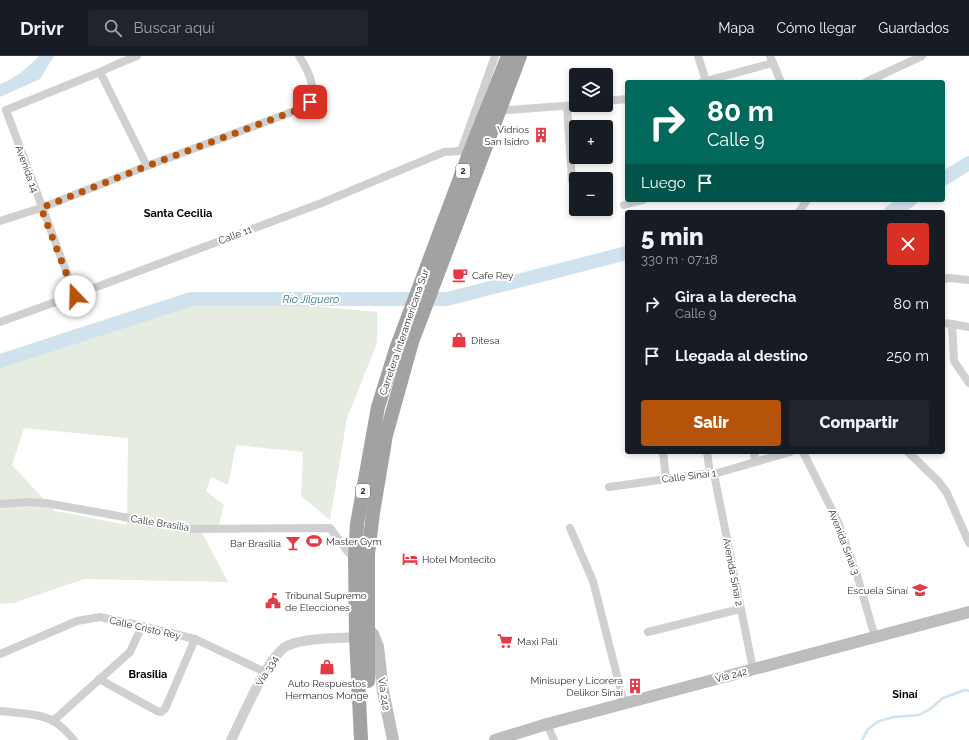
<!DOCTYPE html>
<html lang="es">
<meta charset="utf-8">
<style>
:root{--surface:#171b24;--page:#20242c;--text:#f1f3f6;--muted:#9ea1a6;--line:#363941;--accent:#b45309}
body{margin:0;font-family:Raleway,sans-serif;background:var(--page);color:var(--text);height:100vh;display:flex;flex-direction:column;font-size:15px;white-space:nowrap}
*{box-sizing:border-box;margin:0}
p{font-size:13px;color:var(--muted)}
.icon{flex:none;width:22px;height:22px;fill:none;stroke:currentColor;stroke-width:2;stroke-linecap:round;stroke-linejoin:round}
.map{position:relative;flex:1;overflow:hidden}
.panel{position:absolute;left:625px;top:154px;width:320px;height:244px;display:flex;flex-direction:column;background:var(--surface);border-radius:4px;box-shadow:0 2px 6px #0003}
.panel>*{flex:none}
.hud{position:absolute;left:625px;top:24px;width:320px;height:122px;border-radius:4px;box-shadow:0 2px 6px #0003;background:#00695c;color:#fff;overflow:hidden}
.controls{position:absolute;left:569px;top:12px;display:grid;gap:8px}
.controls a{display:grid;place-items:center;width:44px;height:44px;border-radius:4px;background:var(--surface);box-shadow:0 2px 6px #0003;font-size:20px}
.pin{position:absolute;display:grid;place-items:center;width:34px;height:34px;color:#fff;margin:-17px;border-radius:8px;box-shadow:0 2px 6px #0006}
.me{position:absolute;width:44px;margin:-22px;rotate:339deg;stroke-linejoin:round;filter:drop-shadow(0 0 3px #0008)}
.turn{display:flex;align-items:center;gap:14px;height:84px;padding:0 16px;font-size:18px}
.turn .icon{width:52px;height:52px;stroke-width:2.5}
.turn b{display:block;font-size:28px;line-height:34px}
.then{display:flex;align-items:center;height:38px;padding:0 16px;background:#0003;gap:8px;font-size:15px}
.round{display:grid;place-items:center;flex:none;width:42px;height:42px;border-radius:4px;background:var(--page)}
.headline{display:flex;align-items:center;justify-content:space-between;height:68px;padding:0 16px}
h1{font-size:24px;font-weight:800;line-height:30px}
.cta{display:flex;gap:8px;margin-top:auto;padding:8px 16px}
.cta a{flex:1;height:46px;border-radius:4px;background:var(--accent);color:#fff;font-size:16px;font-weight:800;line-height:46px;text-align:center}
.cta a+a{background:var(--page);color:var(--text)}
ul{padding:0;list-style:none}
li{display:flex;align-items:center;gap:12px;height:52px;padding:0 16px}
li div{flex:1}
li b{display:block;font-size:15px}
li em{font-style:normal}
header{display:flex;align-items:center;gap:24px;box-sizing:border-box;height:56px;padding:0 20px;background:var(--surface);border-bottom:1px solid var(--line)}
header strong{font-size:19px}
nav{display:flex;gap:22px;margin-inline-start:auto;font-size:14px}
.search{width:280px;height:36px;background:var(--page);display:flex;align-items:center;gap:10px;box-sizing:border-box;padding:0 14px;border-radius:4px;color:var(--muted);font-size:15px}
.map>svg:first-child{display:block}
.green{fill:#e6ecdf;fill-rule:evenodd}
.water{fill:#cfe2ee}
.lines{fill:none;stroke-linecap:round;stroke-linejoin:round}
.stream{stroke:#cfe2ee;stroke-width:2.5}
.river{stroke:#cfe2ee;stroke-width:14}
.minor{stroke:#d0d0d0;stroke-width:8}
.tertiary{stroke:#d0d0d0;stroke-width:10}
.secondary{stroke:#bdbdbd;stroke-width:12}
.trunk{stroke:#a2a2a2;stroke-width:14}
.route{stroke:#b45309;stroke-width:7;stroke-dasharray:0 12.6}
.labels{text-anchor:middle;dominant-baseline:central;stroke-width:4;stroke-linejoin:round;paint-order:stroke}
.shield{fill:#fff;stroke:#707070;stroke-width:1}
.shield-label{font-size:9px;font-weight:bold;fill:#333}
.poi-label{font-size:10px;fill:#333;stroke:#fff;text-anchor:start}
.street-label{font-size:10px;fill:#333;stroke:#fff}
.neighbourhood-label{font-size:11px;font-weight:bold;fill:#000;stroke:#fff}
.water-label{font-size:11px;font-style:italic;fill:#3f7597;stroke:#fff}
</style>
<header>
<strong>Drivr</strong>
<div class="search"><svg class="icon" aria-label="search" viewBox="0 0 24 24"><circle cx="10" cy="10" r="6"/><path d="M15 15l6 6"/></svg>Buscar aquí</div>
<nav><a>Mapa</a><a>Cómo llegar</a><a>Guardados</a></nav>
</header>
<div class="map">
<svg width="969" height="684" viewBox="0 0 969 684">
<rect width="100%" height="100%" fill="#fff"/>
<!-- green -->
<path class="green" d="M191 243H239L377 256V287L347 362 330 464 301 440 303 396 236 389 228 429 211 421 206 435 224 449 219 469H198L228 526 84 523 14 547 0 548V305ZM24 372 128 382 127 469 55 455 12 409Z"/>
<!-- water -->
<path class="water" d="M39 0H54L40 23 0 41V28C15 23 28 11 39 0Z"/>
<g class="lines">
<!-- stream -->
<path class="stream" d="M862 684 868 673 879 665 894 661 919 659 930 653 943 642 965 634 969 635"/>
<!-- river -->
<g class="river">
<path d="M943 123 969 107"/>
<path d="M891 156 910 144"/>
<path d="M0 305 191 243H447L627 197"/>
</g>
<!-- minor -->
<g class="minor">
<path d="M698 0 706 25"/>
<path d="M770 0 781 26"/>
<path d="M100 16 147 110"/>
<path d="M702 26 773 7"/>
<path d="M866 26 922 0"/>
<path d="M606 45 627 43"/>
<path d="M567 50 572 124"/>
<path d="M496 54H507L576 49"/>
<path d="M461 95 495 0"/>
<path d="M624 149 643 144"/>
<path d="M799 156 807 144"/>
<path d="M0 165 41 152 147 110 300 53C303 51 308 48 310 45 318 33 306 10 299 0"/>
<path d="M943 223 949 222 969 224"/>
<path d="M75 239 6 54 100 16 115 9 137 0"/>
<path d="M0 266 75 239 319 148 444 96 461 95 469 98"/>
<path d="M943 267 952 268 969 271"/>
<path d="M952 268 954 305 969 327"/>
<path d="M663 396 666 423"/>
<path d="M707 396 710 417"/>
<path d="M754 396 755 406"/>
<path d="M803 396 838 466 857 519 875 581"/>
<path d="M908 396 938 425 947 437 969 487"/>
<path d="M714 418 753 613"/>
<path d="M609 431 710 417 714 418 790 396"/>
<path d="M0 448 26 446 46 447 191 473 330 472 348 496 355 502"/>
<path d="M570 472 593 525 624 647"/>
<path d="M648 576 740 553"/>
<path d="M0 598 77 565 100 561 142 570 195 583 265 616"/>
<path d="M99 623 157 655 161 656 165 653 195 583"/>
<path d="M0 655C15 657 39 657 53 665 61 669 68 677 74 684"/>
<path d="M53 665 130 596 142 570"/>
<path d="M547 668 554 684"/>
</g>
<!-- tertiary -->
<path class="tertiary" d="M231 684C242 663 269 596 289 589 310 581 335 583 356 581"/>
<!-- secondary -->
<g class="secondary">
<path d="M367 573 373 578 378 591 383 635 393 684"/>
<path d="M495 684 547 668 969 556"/>
</g>
<!-- trunk -->
<g class="trunk">
<path d="M368 625V498L373 457 386 379 412 286 520 0"/>
<path d="M361 684 356 581 355 502 357 468 378 351 396 293 469 98 508 0"/>
</g>
</g>
<g class="lines">
<!-- route -->
<path class="route" d="M75 240 41 152 147 110 300 53 310 46"/>
</g>
<!-- icons -->
<defs>
<symbol id="building-bare" viewBox="-9 -9 18 18"><path d="M-4-6H4V6H1V3H-1V6H-4ZM-2.5-4.3h1.7v1.8h-1.7ZM.8-4.3h1.7v1.8H.8ZM-2.5-1h1.7V.8h-1.7ZM.8-1h1.7V.8H.8Z" fill="#e63946" stroke="#fff" stroke-width="2.5" paint-order="stroke"/></symbol>
<symbol id="cafe-bare" viewBox="-9 -9 18 18"><path d="M-5.5-4.5H6V0H3Q3 3.5 0 3.5H-2.5Q-5.5 3.5-5.5 0ZM3-3.2v2h1.7v-2ZM-6 4.5H4V6H-6Z" fill="#e63946" stroke="#fff" stroke-width="2.5" paint-order="stroke"/></symbol>
<symbol id="shop-bare" viewBox="-9 -9 18 18"><path d="M-5-2.5h2.3a2.7 3.5 0 0 1 5.4 0H5L5.5 6h-11ZM-1.5-2.5h3a1.5 2.3 0 0 0-3 0Z" fill="#e63946" stroke="#fff" stroke-width="2.5" paint-order="stroke"/></symbol>
<symbol id="stadium-bare" viewBox="-9 -9 18 18"><path d="M0-5a6.5 5 0 1 0 0 10a6.5 5 0 1 0 0-10ZM-3.5-1.8h7v3.6h-7Z" fill="#e63946" stroke="#fff" stroke-width="2.5" paint-order="stroke"/></symbol>
<symbol id="bar-bare" viewBox="-9 -9 18 18"><path d="M-6-5H6L.8 .8V4.5H3.5V6h-7V4.5H-.8V.8Z" fill="#e63946" stroke="#fff" stroke-width="2.5" paint-order="stroke"/></symbol>
<symbol id="hotel-bare" viewBox="-9 -9 18 18"><path d="M-6-4.5h1.5V1H6V5H4.5V3h-9V5H-6ZM-4 0a1.8 1.8 0 1 1 3.6 0ZM.5 0V-2.5h3Q6-2.5 6 0Z" fill="#e63946" stroke="#fff" stroke-width="2.5" paint-order="stroke"/></symbol>
<symbol id="school-bare" viewBox="-9 -9 18 18"><path d="M0-5L7-2L0 1L-7-2ZM-4 1L0 2.5L4 1V4Q0 6-4 4Z" fill="#e63946" stroke="#fff" stroke-width="2.5" paint-order="stroke"/></symbol>
<symbol id="civic-bare" viewBox="-9 -9 18 18"><path d="M-.6-6.5H3V-4.5H.6V-3L4-1V1h2V6H-6V1h2V-1L-.6-3ZM-1.2 2.5V6h2.4V2.5Z" fill="#e63946" stroke="#fff" stroke-width="2.5" paint-order="stroke"/></symbol>
<symbol id="supermarket-bare" viewBox="-9 -9 18 18"><path d="M-6-5.5h2.5l.6 2H6L4.5 2H-2.5L-4.4-4H-6ZM-1.5 3.2a1.3 1.3 0 1 0 .1 0ZM3 3.2a1.3 1.3 0 1 0 .1 0Z" fill="#e63946" stroke="#fff" stroke-width="2.5" paint-order="stroke"/></symbol>
</defs>
<g fill-rule="evenodd">
<use href="#building-bare" x="530" y="68" width="22" height="22"/>
<use href="#cafe-bare" x="449" y="208" width="22" height="22"/>
<use href="#shop-bare" x="448" y="273" width="22" height="22"/>
<use href="#stadium-bare" x="303" y="474" width="22" height="22"/>
<use href="#bar-bare" x="282" y="476" width="22" height="22"/>
<use href="#hotel-bare" x="399" y="492" width="22" height="22"/>
<use href="#school-bare" x="909" y="523" width="22" height="22"/>
<use href="#civic-bare" x="262" y="534" width="22" height="22"/>
<use href="#supermarket-bare" x="494" y="574" width="22" height="22"/>
<use href="#shop-bare" x="316" y="600" width="22" height="22"/>
<use href="#building-bare" x="624" y="619" width="22" height="22"/>
</g>
<g class="labels">
<!-- shield labels -->
<g class="shield">
<rect x="456" y="108" width="14" height="14" rx="3"/>
<rect x="356" y="428" width="14" height="14" rx="3"/>
</g>
<g class="shield-label">
<text x="463" y="115">2</text>
<text x="363" y="435">2</text>
</g>
<!-- poi labels -->
<g class="poi-label">
<text x="529" y="73" text-anchor="end">Vidrios<tspan x="529" dy="12">San Isidro</tspan></text>
<text x="472" y="219">Cafe Rey</text>
<text x="471" y="284">Ditesa</text>
<text x="326" y="485">Master Gym</text>
<text x="281" y="487" text-anchor="end">Bar Brasilia</text>
<text x="422" y="503">Hotel Montecito</text>
<text x="908" y="534" text-anchor="end">Escuela Sinaí</text>
<text x="285" y="539">Tribunal Supremo<tspan x="285" dy="12">de Elecciones</tspan></text>
<text x="517" y="585">Maxi Palí</text>
<text x="623" y="624" text-anchor="end">Minisuper y Licorera<tspan x="623" dy="12">Delikor Sinaí</tspan></text>
<text x="327" y="627" text-anchor="middle">Auto Respuestos<tspan x="327" dy="12">Hermanos Monge</tspan></text>
</g>
<!-- street labels -->
<g class="street-label">
<text transform="translate(27 113) rotate(70)">Avenida 14</text>
<text transform="translate(235 179) rotate(-21)">Calle 11</text>
<text transform="translate(404 276) rotate(-71)">Carretera Interamericana Sur</text>
<text transform="translate(689 420) rotate(-7)">Calle Sinaí 1</text>
<text transform="translate(160 467) rotate(9)">Calle Brasilia</text>
<text transform="translate(844 486) rotate(69)">Avenida Sinaí 3</text>
<text transform="translate(733 516) rotate(79)">Avenida Sinaí 2</text>
<text transform="translate(145 572) rotate(13)">Calle Cristo Rey</text>
<text transform="translate(267 615) rotate(-59)">Vía 334</text>
<text transform="translate(731 619) rotate(-15)">Vía 242</text>
<text transform="translate(384 638) rotate(81)">Vía 242</text>
</g>
<!-- neighbourhood labels -->
<g class="neighbourhood-label">
<text x="178" y="157">Santa Cecilia</text>
<text x="148" y="618">Brasilia</text>
<text x="905" y="638">Sinaí</text>
</g>
<!-- water labels -->
<g class="water-label">
<text x="311" y="243">Río Jilguero</text>
</g>
</g>
</svg>
<div class="controls">
<a><svg class="icon" aria-label="layers" viewBox="0 0 24 24"><path d="M12 4l9 5-9 5-9-5zM3 14l9 5 9-5"/></svg></a>
<a>+</a>
<a>−</a>
</div>
<div class="pin" style="left:310px;top:46px;background:#d93025"><svg class="icon" aria-label="arrive" viewBox="0 0 24 24"><path d="M6 21V4h12l-3 4 3 4H6"/></svg></div>
<svg class="me" style="left:75px;top:240px" viewBox="-20 -20 40 40"><circle r="19" fill="#fff"/><path d="M0-13L10 11 0 6-10 11z" fill="#b45309"/></svg>
<div class="hud">
<div class="turn"><svg class="icon" aria-label="right" viewBox="0 0 24 24"><path d="M7 20v-9h11M14 6l5 5-5 5"/></svg><div><b>80 m</b>Calle 9</div></div>
<div class="then">Luego<svg class="icon" aria-label="arrive" viewBox="0 0 24 24"><path d="M6 21V4h12l-3 4 3 4H6"/></svg></div>
</div>
<section class="panel">
<div class="headline"><div><h1>5 min</h1><p>330 m · 07:18</p></div><a class="round" style="background:#d93025;color:#fff"><svg class="icon" aria-label="close" viewBox="0 0 24 24"><path d="M6 6l12 12M18 6L6 18"/></svg></a></div>
<ul>
<li><svg class="icon" aria-label="right" viewBox="0 0 24 24"><path d="M7 20v-9h11M14 6l5 5-5 5"/></svg><div><b>Gira a la derecha</b><p>Calle 9</p></div><em>80 m</em></li>
<li><svg class="icon" aria-label="arrive" viewBox="0 0 24 24"><path d="M6 21V4h12l-3 4 3 4H6"/></svg><div><b>Llegada al destino</b></div><em>250 m</em></li>
</ul>
<div class="cta"><a>Salir</a><a>Compartir</a></div>
</section>
</div>
